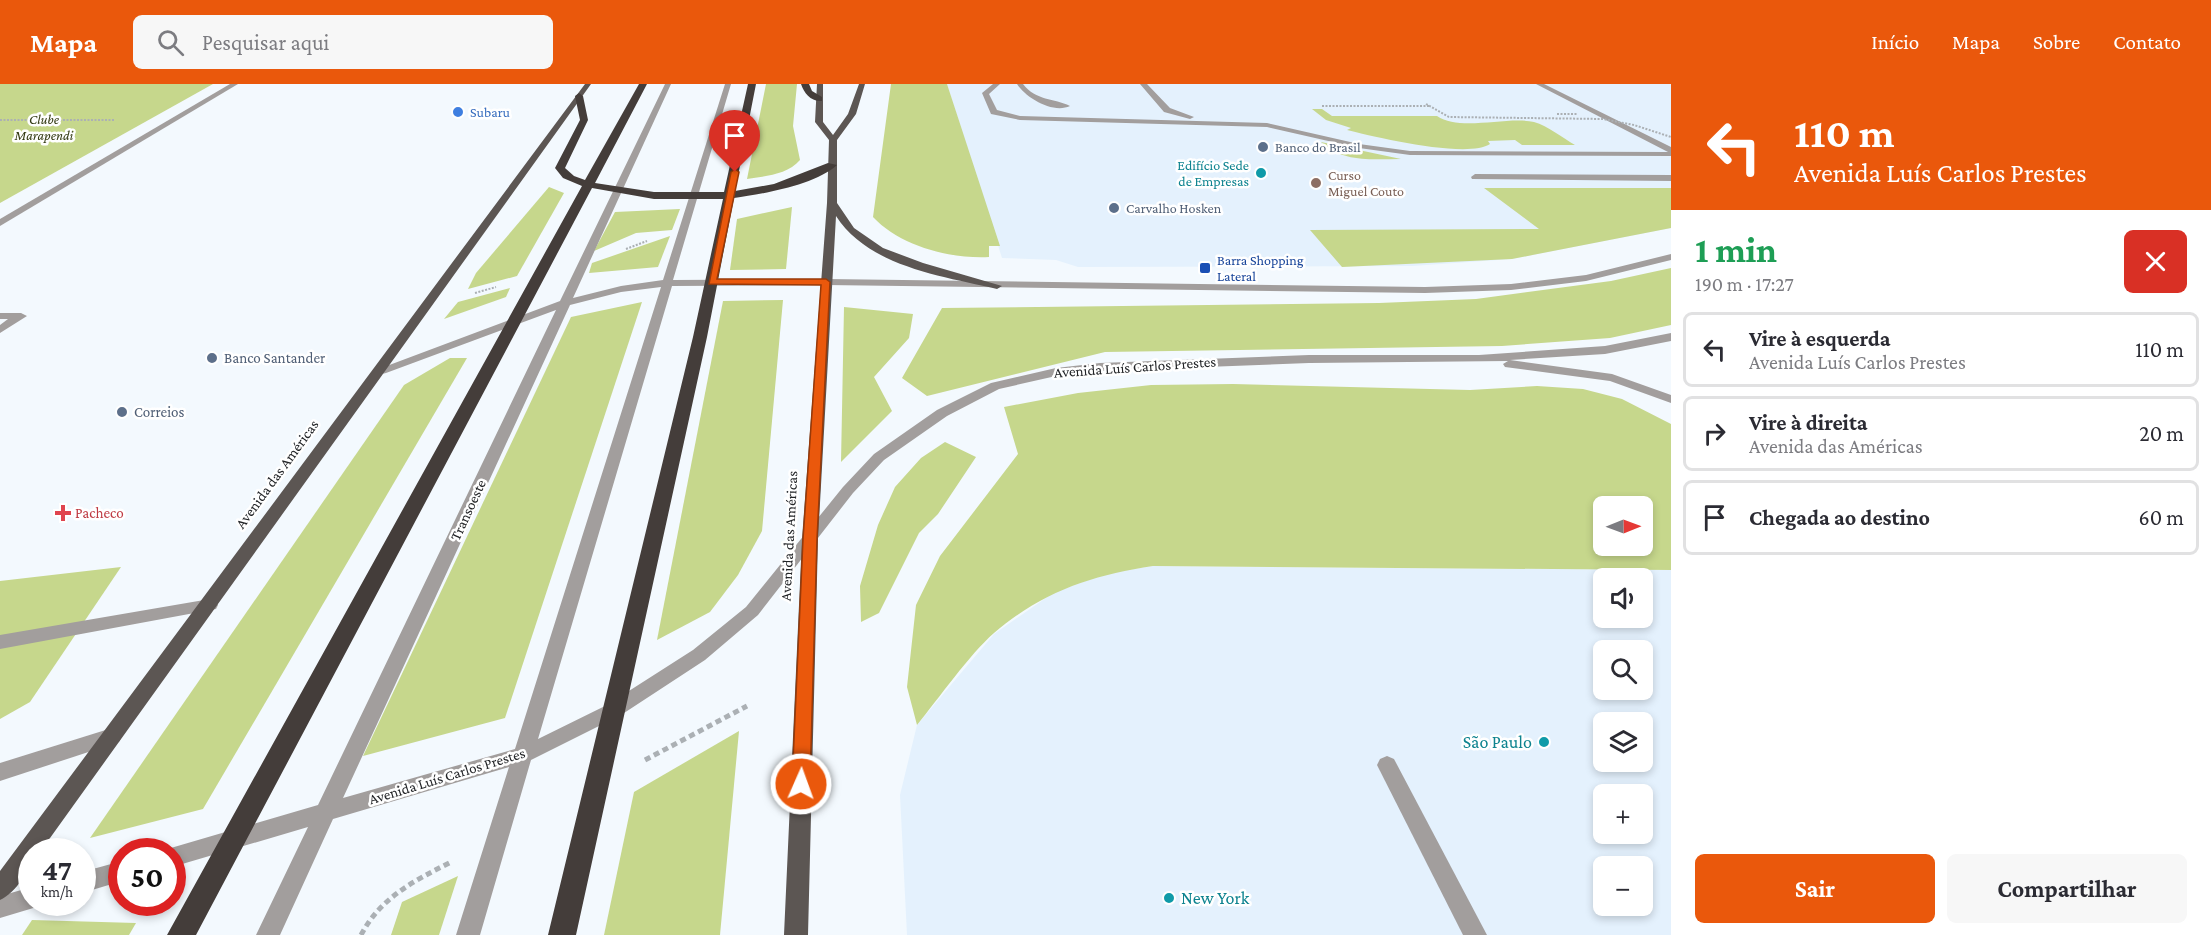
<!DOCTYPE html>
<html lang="pt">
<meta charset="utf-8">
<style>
:root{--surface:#fff;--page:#f7f7f7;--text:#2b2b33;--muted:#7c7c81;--line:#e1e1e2;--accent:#ea580c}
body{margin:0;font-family:"Crimson Pro",serif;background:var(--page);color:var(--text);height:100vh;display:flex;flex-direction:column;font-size:22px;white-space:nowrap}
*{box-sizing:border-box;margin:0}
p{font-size:20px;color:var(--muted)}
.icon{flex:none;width:33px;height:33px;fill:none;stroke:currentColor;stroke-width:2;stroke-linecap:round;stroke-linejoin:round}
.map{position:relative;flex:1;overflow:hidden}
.panel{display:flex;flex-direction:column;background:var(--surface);width:540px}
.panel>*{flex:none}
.guide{background:#ea580c;color:#fff;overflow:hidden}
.needle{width:39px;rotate:89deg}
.tools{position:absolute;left:1593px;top:412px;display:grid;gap:12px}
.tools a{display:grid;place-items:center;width:60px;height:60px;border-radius:9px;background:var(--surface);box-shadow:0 3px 9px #0003;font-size:30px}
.speed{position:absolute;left:18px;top:754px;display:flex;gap:12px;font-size:30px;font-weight:700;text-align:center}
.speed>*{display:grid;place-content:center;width:78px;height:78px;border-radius:50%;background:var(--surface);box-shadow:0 3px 9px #0003;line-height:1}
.speed small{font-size:15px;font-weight:400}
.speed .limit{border:9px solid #d22;background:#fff;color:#111}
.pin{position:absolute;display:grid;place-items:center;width:51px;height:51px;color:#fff;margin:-62px -26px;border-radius:50% 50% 50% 0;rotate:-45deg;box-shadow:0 0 6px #0007}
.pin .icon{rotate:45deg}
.me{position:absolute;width:66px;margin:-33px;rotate:2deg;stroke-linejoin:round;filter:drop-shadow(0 0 4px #0008)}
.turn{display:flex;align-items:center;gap:21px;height:126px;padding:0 24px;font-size:27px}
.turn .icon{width:78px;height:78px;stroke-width:2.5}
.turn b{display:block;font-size:42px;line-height:51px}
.round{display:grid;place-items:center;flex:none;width:63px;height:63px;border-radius:9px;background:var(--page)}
.head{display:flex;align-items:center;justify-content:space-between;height:102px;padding:0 24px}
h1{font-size:36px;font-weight:700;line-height:45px;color:#1e9e55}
.cta{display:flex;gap:12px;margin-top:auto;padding:12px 24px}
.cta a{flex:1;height:69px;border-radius:9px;background:var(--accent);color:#fff;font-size:24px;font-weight:700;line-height:69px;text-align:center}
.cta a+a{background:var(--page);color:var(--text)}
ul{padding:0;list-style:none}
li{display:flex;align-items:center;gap:18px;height:75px;margin:0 12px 9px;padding:0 12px;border:3px solid var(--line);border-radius:9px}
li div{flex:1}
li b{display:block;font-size:22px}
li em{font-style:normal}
header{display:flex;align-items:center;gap:36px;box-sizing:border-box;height:84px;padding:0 30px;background:var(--accent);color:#fff}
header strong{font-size:28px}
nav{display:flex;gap:33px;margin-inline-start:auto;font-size:21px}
.search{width:420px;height:54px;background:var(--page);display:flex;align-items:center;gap:15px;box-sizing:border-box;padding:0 21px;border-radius:9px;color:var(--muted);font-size:22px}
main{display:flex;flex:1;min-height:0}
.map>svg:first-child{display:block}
.built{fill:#e4f1fd;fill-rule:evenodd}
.green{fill:#c6d78c;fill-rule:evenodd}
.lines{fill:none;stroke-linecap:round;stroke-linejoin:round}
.path-far1{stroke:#abb0b4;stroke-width:2;stroke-dasharray:2 1.5;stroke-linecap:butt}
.path{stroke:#abb0b4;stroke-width:5;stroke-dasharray:6 4;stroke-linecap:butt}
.minor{fill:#a29e9d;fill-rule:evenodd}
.major{fill:#5c5653;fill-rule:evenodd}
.highway{fill:#443d3a;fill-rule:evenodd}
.path-bridge{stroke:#abb0b4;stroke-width:2;stroke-dasharray:2 1.5;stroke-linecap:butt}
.route{fill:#ea580c;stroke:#983908;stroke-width:1.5}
.shop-dot{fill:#3f7fe0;stroke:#fff;stroke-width:2}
.service-dot{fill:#5c6f8a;stroke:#fff;stroke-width:2}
.culture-dot{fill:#0f9aa8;stroke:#fff;stroke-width:2}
.education-dot{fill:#8d6e63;stroke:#fff;stroke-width:2}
.transit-dot{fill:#1a4fb4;stroke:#fff;stroke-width:2}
.health-dot{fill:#e0444e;stroke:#fff;stroke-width:2}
.labels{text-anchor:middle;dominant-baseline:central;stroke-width:5;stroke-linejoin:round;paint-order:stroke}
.far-shop-label{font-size:14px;fill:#366cbe;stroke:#fff;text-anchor:start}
.far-park-label{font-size:14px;font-style:italic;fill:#333a13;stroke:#fff}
.far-service-label{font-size:14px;fill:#4e5e75;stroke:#fff;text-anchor:start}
.far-culture-label{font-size:14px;fill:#0d838f;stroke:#fff;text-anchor:end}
.far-education-label{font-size:14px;fill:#785e54;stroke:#fff;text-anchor:start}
.far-transit-label{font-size:14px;fill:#164399;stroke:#fff;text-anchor:start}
.service-label{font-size:15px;fill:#4e5e75;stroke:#fff;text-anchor:start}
.street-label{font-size:15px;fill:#222427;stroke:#fff}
.health-label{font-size:15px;fill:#be3a42;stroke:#fff;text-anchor:start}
.near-culture-label{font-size:18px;fill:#0d838f;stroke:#fff;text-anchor:end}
</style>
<header>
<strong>Mapa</strong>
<div class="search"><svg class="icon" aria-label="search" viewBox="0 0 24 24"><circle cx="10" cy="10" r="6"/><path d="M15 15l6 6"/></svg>Pesquisar aqui</div>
<nav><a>Início</a><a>Mapa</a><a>Sobre</a><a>Contato</a></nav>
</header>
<main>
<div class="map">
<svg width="1671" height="851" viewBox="0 0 1671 851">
<rect width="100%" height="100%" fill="#f3f9fe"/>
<!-- built -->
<g class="built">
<path d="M947 0H1671V144L1512 175 1412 182 1078 183 1056 176 1002 174Z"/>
<path d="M1153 482 1671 486V851H907L900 711 917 641 994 550 1053 509 1107 489ZM1604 495H1642V534H1604ZM1604 567H1642V606H1604ZM1604 639H1642V678H1604ZM1604 711H1642V750H1604ZM1604 783H1642V822H1604Z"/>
</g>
<!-- green -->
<g class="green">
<path d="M0 0H213L0 119Z"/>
<path d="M766 0H797L793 42 800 76C787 91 765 92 747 95Z"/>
<path d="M891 0H947L1000 162H989V173C950 175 900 162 873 133Z"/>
<path d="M1312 25H1322L1332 32H1437C1460 48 1507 32 1534 38 1548 42 1563 54 1575 61H1522L1515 56 1488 57 1490 60C1468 75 1374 53 1347 46L1351 44 1326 36Z"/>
<path d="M1321 58 1401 75C1372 75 1343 79 1321 58Z"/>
<path d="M549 103 564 109 517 192 468 205 476 189Z"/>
<path d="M1484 104H1671V144L1512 175 1342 183 1310 146 1539 145Z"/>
<path d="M792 123 786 185 730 186 737 135Z"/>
<path d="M680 125 672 146 636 149 594 167 615 128Z"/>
<path d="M670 152 658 183 589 189 592 179Z"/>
<path d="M1671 184V241L1610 254 1502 262 1105 268 927 312 902 294 942 224 1379 219 1476 215 1611 197Z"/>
<path d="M510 204 506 213 444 235 458 218Z"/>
<path d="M783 216 762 447 738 491 710 528 657 556 723 217Z"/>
<path d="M642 218 505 634 363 672 571 233Z"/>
<path d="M844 223 913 230 909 254 874 293 892 327 841 378Z"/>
<path d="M450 274H467L203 725 90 754 404 301Z"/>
<path d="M1233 300 1470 306 1537 302 1583 305 1622 315 1671 340V486L1153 482C1092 491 1042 508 994 549 969 571 939 614 917 641L907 603 916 521 940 472 1018 370 1004 323 1078 309 1151 301ZM1604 423H1642V462H1604Z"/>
<path d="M945 358 976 373 938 430 919 449 879 529 861 538 860 502 878 441 895 403 921 374Z"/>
<path d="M121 483 30 618 0 635V497Z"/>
<path d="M739 647 720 851H604L634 708Z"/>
<path d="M458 792 439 851H391L402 818Z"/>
<path d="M32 836 136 839 129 851H22Z"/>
</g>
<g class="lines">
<!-- path-far1 -->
<g class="path-far1">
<path d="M1322 22H1429"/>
<path d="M0 36H114"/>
<path d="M626 165 647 157"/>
<path d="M475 209 496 203"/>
</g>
<!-- path -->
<g class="path">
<path d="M645 676 747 622"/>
<path d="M361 851C381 813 414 797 451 778"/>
</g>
<!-- minor -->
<g class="minor">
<path d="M230 0H238L0 142V135Z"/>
<path d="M665 0H671L573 214 621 202 663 196 725 0H731L673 196 826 195 1425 203 1511 200 1586 191 1671 170V176L1586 197 1511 206 1425 209 826 201 672 202 538 655 607 621 693 566 746 523 843 403 874 370 937 326 991 299 1056 284 1100 279 1309 271H1479L1605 262 1671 249V257L1605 270 1510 276 1612 290 1671 311V319L1610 297 1505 283 1503 280 1508 277 1309 279 1100 287 1056 292 999 305 947 332 884 376 853 409 758 531 705 576 621 631 531 676 480 851H456L509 683 333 735 280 851H256L308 743 172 783V768H163L164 766 318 721 556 226 386 289 382 290 376 286 560 217ZM661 203 515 665 343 714 570 221 621 208Z"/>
<path d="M993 0H1000L989 10 997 26 1020 32 1267 39 1359 60 1410 67 1668 68 1536 0H1544L1671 63V72L1410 71 1359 64 1267 43 1020 36 991 30 982 9Z"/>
<path d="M1017 0H1023C1036 17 1054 14 1070 22 1053 30 1026 14 1017 0Z"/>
<path d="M1140 0H1147L1170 24 1194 33 1190 35 1164 28Z"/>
<path d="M1475 90 1671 91V97L1472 95 1471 93Z"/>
<path d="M0 229H21L27 232 0 249V241L8 235H0Z"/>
<path d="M210 515 216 517 218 521 216 525 0 565V551Z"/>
<path d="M112 644 119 646 122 652 119 658 0 697V679Z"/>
<path d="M1387 672 1394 675 1487 851H1463L1377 681 1380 675Z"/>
<path d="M122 777V797L82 809V788Z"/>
<path d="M32 803V819H41L40 822 0 834V812Z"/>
</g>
<!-- major -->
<g class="major">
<path d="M585 0H591L40 768H32C32 784 16 809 0 816V787Z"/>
<path d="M817 0H823V38L833 51 848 30 859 0H865L856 30 837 56V119L854 144 883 164 923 179 1002 202 997 205C942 192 869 183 836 132L818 455 808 851H784L802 455 827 119 829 56 815 38Z"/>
</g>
<!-- highway -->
<g class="highway">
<path d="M639 0H647L595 99 654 108H724L748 0H756L735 107 774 100 828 79 837 81C815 101 763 110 734 114L707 253 576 851H548L693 253 723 115H654L592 104 196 851H167L582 102 563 94 555 84 580 36 575 12 579 9 583 12 588 36 565 84 574 92 585 96Z"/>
<path d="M801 0H809L812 7 822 13V17C811 18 804 9 801 0Z"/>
</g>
<!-- path-bridge -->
<g class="path-bridge">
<path d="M1426 20 1449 33 1603 35 1634 41 1671 53"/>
<path d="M1557 30H1577"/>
</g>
</g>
<!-- route -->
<path class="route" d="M735 85 739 88 717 195H826L830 198 817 455 810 700 808 706 801 709 794 706 792 700 803 455 821 201 709 200 731 88Z"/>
<!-- markers -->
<circle class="shop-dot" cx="458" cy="28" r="6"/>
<g class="service-dot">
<circle cx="1263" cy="63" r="6"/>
<circle cx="1114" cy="124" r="6"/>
<circle cx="212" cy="274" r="6"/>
<circle cx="122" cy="328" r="6"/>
</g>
<g class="culture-dot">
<circle cx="1261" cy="89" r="6"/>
<circle cx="1544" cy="658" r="6"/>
<circle cx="1169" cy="814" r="6"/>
</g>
<circle class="education-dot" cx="1316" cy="99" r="6"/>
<rect class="transit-dot" x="1199" y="178" width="12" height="12" rx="3"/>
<path class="health-dot" d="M60 420h6v6h6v6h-6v6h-6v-6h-6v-6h6z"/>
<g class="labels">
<!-- far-shop labels -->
<g class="far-shop-label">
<text x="470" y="28">Subaru</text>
</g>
<!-- far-park labels -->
<g class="far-park-label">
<text x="44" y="35">Clube<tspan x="44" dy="16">Marapendi</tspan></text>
</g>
<!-- far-service labels -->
<g class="far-service-label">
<text x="1275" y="63">Banco do Brasil</text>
<text x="1126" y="124">Carvalho Hosken</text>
</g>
<!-- far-culture labels -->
<g class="far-culture-label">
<text x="1249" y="81">Edifício Sede<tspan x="1249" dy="16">de Empresas</tspan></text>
</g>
<!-- far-education labels -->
<g class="far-education-label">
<text x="1328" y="91">Curso<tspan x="1328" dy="16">Miguel Couto</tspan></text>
</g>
<!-- far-transit labels -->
<g class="far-transit-label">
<text x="1217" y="176">Barra Shopping<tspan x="1217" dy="16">Lateral</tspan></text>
</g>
<!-- service labels -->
<g class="service-label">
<text x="224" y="274">Banco Santander</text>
<text x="134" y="328">Correios</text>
</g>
<!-- street labels -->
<g class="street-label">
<text transform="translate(1135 283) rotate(-4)">Avenida Luís Carlos Prestes</text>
<text transform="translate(277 390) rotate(-54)">Avenida das Américas</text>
<text transform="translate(468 426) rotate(-65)">Transoeste</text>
<text transform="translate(789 452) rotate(-87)">Avenida das Américas</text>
<text transform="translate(447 692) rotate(-17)">Avenida Luís Carlos Prestes</text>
</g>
<!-- health labels -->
<g class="health-label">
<text x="75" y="429">Pacheco</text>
</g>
<!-- near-culture labels -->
<g class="near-culture-label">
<text x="1532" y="658">São Paulo</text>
<text x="1181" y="814" text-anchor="start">New York</text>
</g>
</g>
</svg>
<div class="tools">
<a><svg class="needle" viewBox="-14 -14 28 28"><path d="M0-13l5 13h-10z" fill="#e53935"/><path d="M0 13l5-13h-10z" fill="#7c7c81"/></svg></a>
<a><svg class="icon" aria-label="sound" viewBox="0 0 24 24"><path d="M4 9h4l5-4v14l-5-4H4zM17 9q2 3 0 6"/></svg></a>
<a><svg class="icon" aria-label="search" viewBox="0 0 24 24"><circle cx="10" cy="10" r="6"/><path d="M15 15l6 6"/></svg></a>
<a><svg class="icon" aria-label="layers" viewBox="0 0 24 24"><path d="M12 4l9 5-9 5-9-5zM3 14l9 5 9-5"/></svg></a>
<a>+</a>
<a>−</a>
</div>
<div class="speed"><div>47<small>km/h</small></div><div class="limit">50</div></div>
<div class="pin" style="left:735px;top:88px;background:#d93025"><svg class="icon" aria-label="arrive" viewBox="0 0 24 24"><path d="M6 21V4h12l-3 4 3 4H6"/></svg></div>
<svg class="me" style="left:801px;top:700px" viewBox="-20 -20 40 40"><circle r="17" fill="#ea580c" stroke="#fff" stroke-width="3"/><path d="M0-11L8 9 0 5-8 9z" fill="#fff"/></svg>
</div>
<section class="panel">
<div class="guide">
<div class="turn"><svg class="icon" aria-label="left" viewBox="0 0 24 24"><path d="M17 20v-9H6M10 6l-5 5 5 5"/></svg><div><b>110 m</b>Avenida Luís Carlos Prestes</div></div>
</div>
<div class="head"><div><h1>1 min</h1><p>190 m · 17:27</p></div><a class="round" style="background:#d93025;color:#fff"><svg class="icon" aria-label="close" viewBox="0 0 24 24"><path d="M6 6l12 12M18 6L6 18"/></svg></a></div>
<ul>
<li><svg class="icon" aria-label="left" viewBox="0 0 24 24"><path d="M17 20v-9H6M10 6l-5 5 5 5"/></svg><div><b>Vire à esquerda</b><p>Avenida Luís Carlos Prestes</p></div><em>110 m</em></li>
<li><svg class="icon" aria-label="right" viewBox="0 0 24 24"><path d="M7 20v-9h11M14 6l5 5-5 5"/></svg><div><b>Vire à direita</b><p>Avenida das Américas</p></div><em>20 m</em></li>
<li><svg class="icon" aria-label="arrive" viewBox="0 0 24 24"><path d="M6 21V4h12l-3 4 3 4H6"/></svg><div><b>Chegada ao destino</b></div><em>60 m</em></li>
</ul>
<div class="cta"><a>Sair</a><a>Compartilhar</a></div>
</section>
</main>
